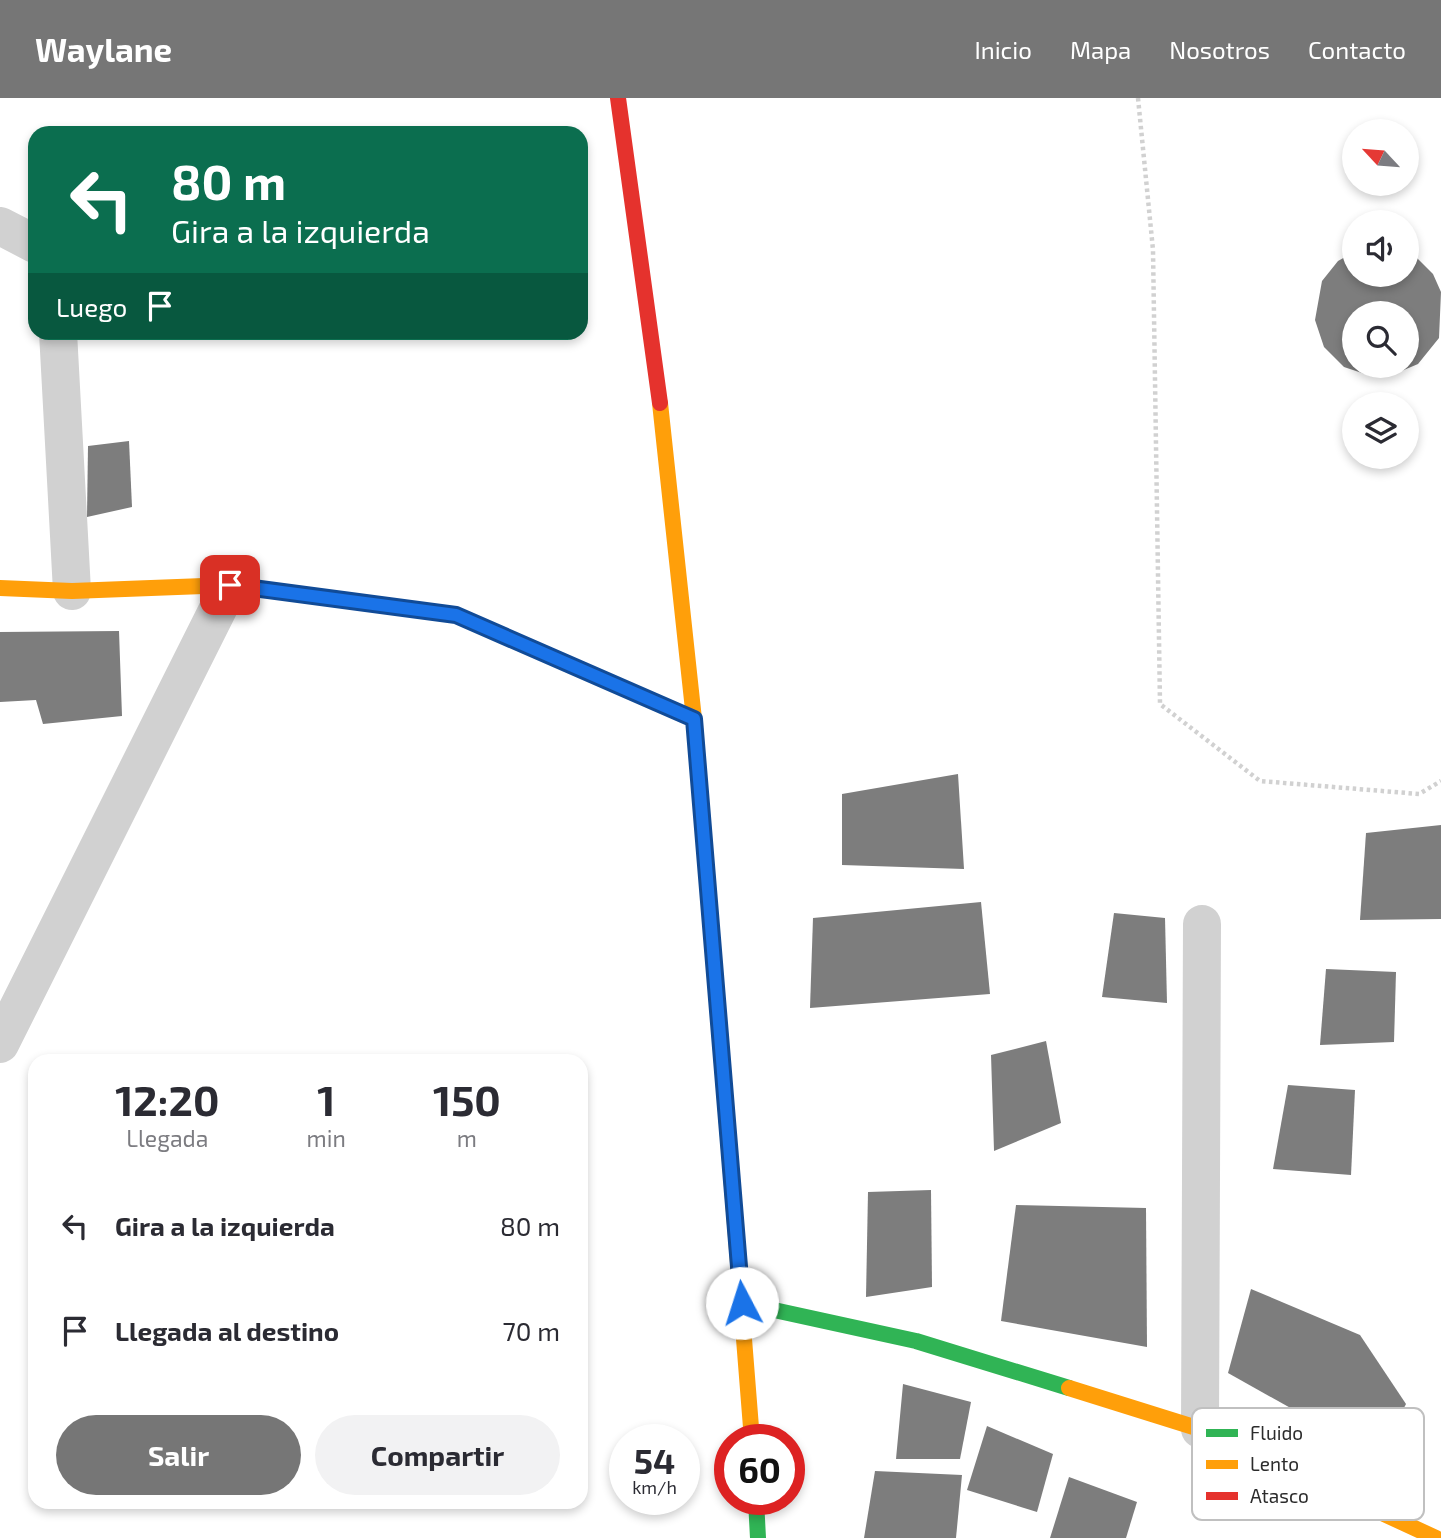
<!DOCTYPE html>
<html lang="es">
<style>
:root{--surface:#fff;--page:#f2f2f3;--text:#2b2b33;--muted:#7c7c81;--accent:#767676}
body{margin:0;font-family:"Exo 2",sans-serif;background:var(--page);color:var(--text);height:100vh;display:flex;flex-direction:column;font-size:26px;white-space:nowrap}
*{box-sizing:border-box;margin:0}
p{font-size:23px;color:var(--muted)}
.icon{flex:none;width:38px;height:38px;fill:none;stroke:currentColor;stroke-width:2;stroke-linecap:round;stroke-linejoin:round}
.map{position:relative;flex:1;overflow:hidden}
.sheet{position:absolute;left:28px;top:956px;width:560px;height:455px;display:flex;flex-direction:column;background:var(--surface);border-radius:21px;box-shadow:0 4px 10px #0003}
.sheet>*{flex:none}
.banner{position:absolute;left:28px;top:28px;width:560px;height:214px;border-radius:21px;box-shadow:0 4px 10px #0003;background:#0b6e4f;color:#fff;overflow:hidden}
.needle{width:46px;rotate:296deg}
.controls{position:absolute;left:1342px;top:21px;display:grid;gap:14px}
.controls a{display:grid;place-items:center;width:77px;height:77px;border-radius:50%;background:var(--surface);box-shadow:0 4px 10px #0003;font-size:35px}
.speed{position:absolute;left:609px;top:1326px;display:flex;gap:14px;font-size:35px;font-weight:700;text-align:center}
.speed>*{display:grid;place-content:center;width:91px;height:91px;border-radius:50%;background:var(--surface);box-shadow:0 4px 10px #0003;line-height:1}
.speed small{font-size:18px;font-weight:400}
.speed .limit{border:10px solid #d22;background:#fff;color:#111}
.pin{position:absolute;display:grid;place-items:center;width:60px;height:60px;color:#fff;margin:-30px;border-radius:14px;box-shadow:0 4px 10px #0006}
.me{position:absolute;width:77px;margin:-38px;rotate:355deg;stroke-linejoin:round;filter:drop-shadow(0 0 5px #0008)}
.turn{display:flex;align-items:center;gap:24px;height:147px;padding:0 28px;font-size:32px}
.turn .icon{width:91px;height:91px;stroke-width:2.5}
.turn b{display:block;font-size:49px;line-height:60px}
.then{display:flex;align-items:center;height:66px;padding:0 28px;background:#0003;gap:14px;font-size:26px}
.eta{display:flex;justify-content:space-evenly;align-items:center;height:119px;text-align:center}
.eta b{font-size:42px;font-weight:700;line-height:49px}
.action{display:flex;gap:14px;margin-top:auto;padding:14px 28px}
.action a{flex:1;height:80px;border-radius:42px;background:var(--accent);color:#fff;font-size:28px;font-weight:700;line-height:80px;text-align:center}
.action a+a{background:var(--page);color:var(--text)}
ul{padding:0;list-style:none}
li{display:flex;align-items:center;gap:21px;height:105px;padding:0 28px}
li div{flex:1}
li b{display:block;font-size:26px}
li em{font-style:normal}
header{display:flex;align-items:center;gap:42px;box-sizing:border-box;height:98px;padding:0 35px;background:var(--accent);color:#fff}
header strong{font-size:33px}
nav{display:flex;gap:38px;margin-inline-start:auto;font-size:24px}
.map>svg:first-child{display:block}
.building{fill:#7d7d7d;fill-rule:evenodd}
.lines{fill:none;stroke-linecap:round;stroke-linejoin:round}
.path{stroke:#d1d1d1;stroke-width:4.5;stroke-dasharray:3.5 3.5;stroke-linecap:butt}
.street{stroke:#d1d1d1;stroke-width:38}
.fast{stroke:#30b455;stroke-width:16}
.slow{stroke:#ff9f0a;stroke-width:16}
.jam{stroke:#e5322d;stroke-width:16}
.route-casing{stroke:#114b97;stroke-width:18}
.route{stroke:#1a73e8;stroke-width:12}
.key{fill:#fff;stroke:#c0c0c0;stroke-width:2}
.key-label{font-size:19px;fill:#2c2c2c}
</style>
<header>
<strong>Waylane</strong>
<nav><a>Inicio</a><a>Mapa</a><a>Nosotros</a><a>Contacto</a></nav>
</header>
<div class="map">
<svg width="1441" height="1440" viewBox="0 0 1441 1440">
<rect width="100%" height="100%" fill="#fff"/>
<!-- building -->
<g class="building">
<path d="M1354 154V177H1407V156L1416 159 1433 176 1441 194 1439 240 1418 266 1392 277 1374 279 1344 269 1324 249 1315 222 1322 183 1338 163ZM1354 215H1407V268H1354Z"/>
<path d="M129 343 132 409 87 419 88 348Z"/>
<path d="M119 533 122 618 43 626 36 602 0 604V534Z"/>
<path d="M958 676 964 771 842 767V696Z"/>
<path d="M1441 727V821L1360 822 1366 735Z"/>
<path d="M981 804 990 896 810 910 813 820Z"/>
<path d="M1114 815 1165 820 1167 905 1102 899Z"/>
<path d="M1326 871 1396 874 1394 944 1320 947Z"/>
<path d="M1046 943 1061 1025 994 1053 991 957Z"/>
<path d="M1288 987 1355 992 1351 1077 1273 1071Z"/>
<path d="M931 1092 932 1189 866 1199 868 1094Z"/>
<path d="M1016 1107 1146 1110 1147 1249 1001 1223Z"/>
<path d="M1251 1191 1360 1237 1406 1306 1378 1359 1228 1275Z"/>
<path d="M903 1286 971 1304 960 1361H896Z"/>
<path d="M987 1328 1053 1356 1037 1414 967 1392Z"/>
<path d="M875 1373 962 1377 956 1440H864Z"/>
<path d="M1069 1379 1137 1404 1126 1440H1050Z"/>
</g>
<g class="lines">
<!-- path -->
<path class="path" d="M1138 0 1153 152 1160 606 1260 683 1419 696 1441 683"/>
<!-- street -->
<g class="street">
<path d="M0 128 35 146"/>
<path d="M58 234 72 493"/>
<path d="M0 946 230 487"/>
<path d="M1200 1331 1202 826"/>
</g>
<!-- fast -->
<g class="fast">
<path d="M306 497 456 517 582 572"/>
<path d="M694 621 729 1051"/>
<path d="M742 1205 916 1243 1069 1290"/>
<path d="M756 1402 758 1440"/>
</g>
<!-- slow -->
<g class="slow">
<path d="M660 305 694 621"/>
<path d="M0 490 72 493 230 487 306 497"/>
<path d="M729 1051 752 1342"/>
<path d="M1069 1290 1200 1331 1436 1440"/>
</g>
<!-- jam -->
<g class="jam">
<path d="M618 0 660 305"/>
<path d="M582 572 694 621"/>
</g>
</g>
<g class="lines">
<defs>
<path id="route" d="M230 487 456 517 694 621 742 1205"/>
</defs>
<!-- route casing -->
<use href="#route" class="route-casing"/>
<!-- route -->
<use href="#route" class="route"/>
</g>
<!-- legend -->
<rect x="1192" y="1310" width="232" height="112" rx="10" class="key"/>
<rect x="1206" y="1331" width="32" height="8" fill="#30b455"/>
<rect x="1206" y="1362" width="32" height="9" fill="#ff9f0a"/>
<rect x="1206" y="1394" width="32" height="8" fill="#e5322d"/>
<g class="key-label">
<text x="1250" y="1342">Fluido</text>
<text x="1250" y="1373">Lento</text>
<text x="1250" y="1405">Atasco</text>
</g>
</svg>
<div class="controls">
<a><svg class="needle" viewBox="-14 -14 28 28"><path d="M0-13l5 13h-10z" fill="#e53935"/><path d="M0 13l5-13h-10z" fill="#7c7c81"/></svg></a>
<a><svg class="icon" aria-label="sound" viewBox="0 0 24 24"><path d="M4 9h4l5-4v14l-5-4H4zM17 9q2 3 0 6"/></svg></a>
<a><svg class="icon" aria-label="search" viewBox="0 0 24 24"><circle cx="10" cy="10" r="6"/><path d="M15 15l6 6"/></svg></a>
<a><svg class="icon" aria-label="layers" viewBox="0 0 24 24"><path d="M12 4l9 5-9 5-9-5zM3 14l9 5 9-5"/></svg></a>
</div>
<div class="speed"><div>54<small>km/h</small></div><div class="limit">60</div></div>
<div class="pin" style="left:230px;top:487px;background:#d93025"><svg class="icon" aria-label="arrive" viewBox="0 0 24 24"><path d="M6 21V4h12l-3 4 3 4H6"/></svg></div>
<svg class="me" style="left:742px;top:1205px" viewBox="-20 -20 40 40"><circle r="19" fill="#fff"/><path d="M0-13L10 11 0 6-10 11z" fill="#1a73e8"/></svg>
<div class="banner">
<div class="turn"><svg class="icon" aria-label="left" viewBox="0 0 24 24"><path d="M17 20v-9H6M10 6l-5 5 5 5"/></svg><div><b>80 m</b>Gira a la izquierda</div></div>
<div class="then">Luego<svg class="icon" aria-label="arrive" viewBox="0 0 24 24"><path d="M6 21V4h12l-3 4 3 4H6"/></svg></div>
</div>
<section class="sheet">
<div class="eta">
<div><b>12:20</b><p>Llegada</p></div>
<div><b>1</b><p>min</p></div>
<div><b>150</b><p>m</p></div>
</div>
<ul>
<li><svg class="icon" aria-label="left" viewBox="0 0 24 24"><path d="M17 20v-9H6M10 6l-5 5 5 5"/></svg><div><b>Gira a la izquierda</b></div><em>80 m</em></li>
<li><svg class="icon" aria-label="arrive" viewBox="0 0 24 24"><path d="M6 21V4h12l-3 4 3 4H6"/></svg><div><b>Llegada al destino</b></div><em>70 m</em></li>
</ul>
<div class="action"><a>Salir</a><a>Compartir</a></div>
</section>
</div>
